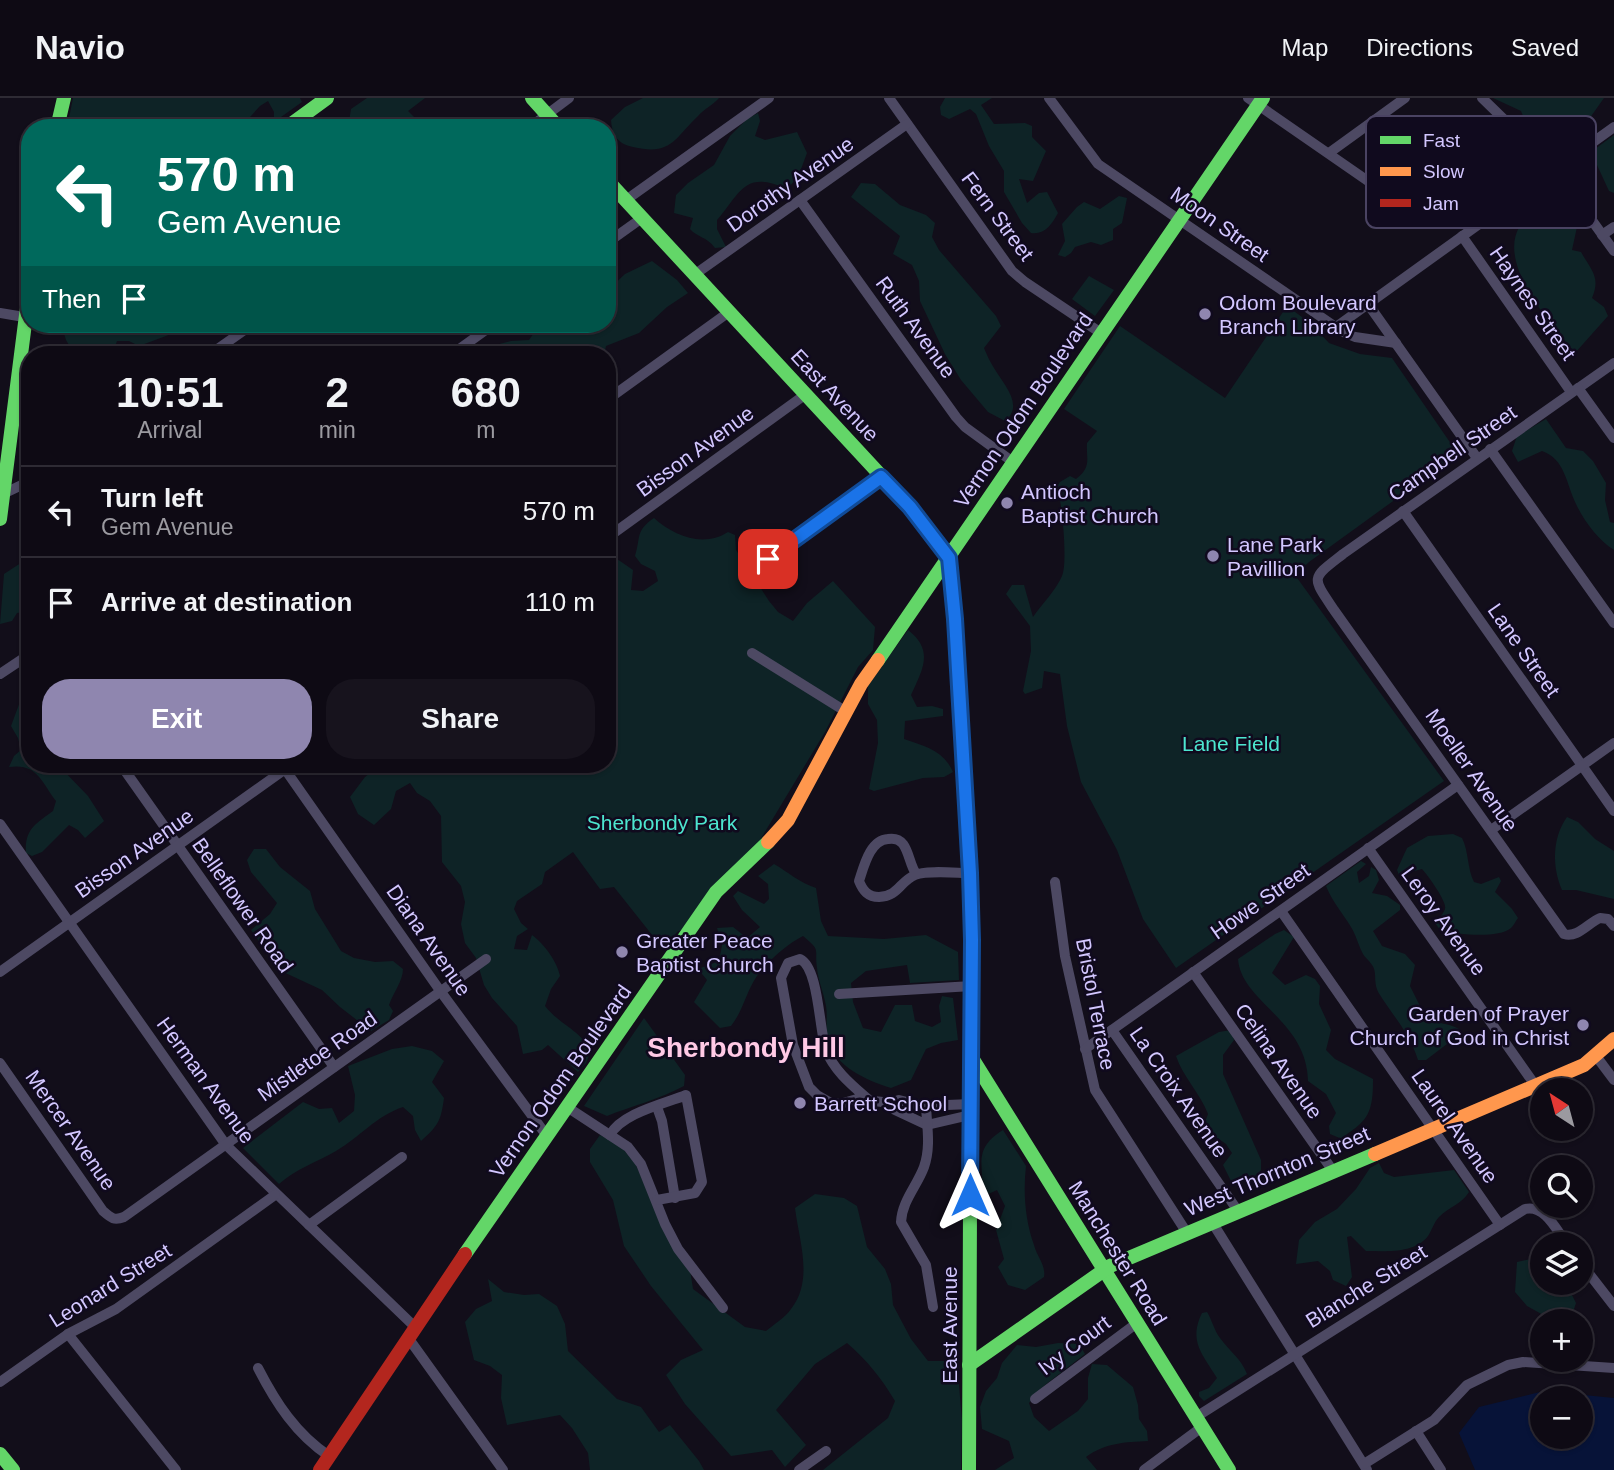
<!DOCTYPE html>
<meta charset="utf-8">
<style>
:root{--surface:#0e0a14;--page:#17131d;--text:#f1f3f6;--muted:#9b9aa0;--line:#2e2b34;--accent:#8f86af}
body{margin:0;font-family:Arial,sans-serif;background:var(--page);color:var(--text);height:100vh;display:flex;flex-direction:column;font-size:26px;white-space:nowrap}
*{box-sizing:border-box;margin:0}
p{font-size:23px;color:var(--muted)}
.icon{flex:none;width:38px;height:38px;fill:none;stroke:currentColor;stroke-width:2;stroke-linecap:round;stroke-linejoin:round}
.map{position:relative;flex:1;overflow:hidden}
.panel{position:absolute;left:21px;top:248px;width:595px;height:427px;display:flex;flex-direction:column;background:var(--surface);border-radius:28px;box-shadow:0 2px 5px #0004,0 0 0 2px var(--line)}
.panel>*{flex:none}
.top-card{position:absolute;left:21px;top:21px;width:595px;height:214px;border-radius:28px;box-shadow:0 2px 5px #0004,0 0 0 2px var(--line);background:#00695c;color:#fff;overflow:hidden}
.needle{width:46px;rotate:324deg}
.controls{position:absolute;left:1530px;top:980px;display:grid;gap:14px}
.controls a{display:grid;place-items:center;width:63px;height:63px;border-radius:50%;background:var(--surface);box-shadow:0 2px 5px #0004,0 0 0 2px var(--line);font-size:35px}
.pin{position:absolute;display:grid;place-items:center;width:60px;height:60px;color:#fff;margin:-30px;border-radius:14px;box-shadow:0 4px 10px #0006}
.me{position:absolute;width:77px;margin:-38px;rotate:0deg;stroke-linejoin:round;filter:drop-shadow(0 0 5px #0008)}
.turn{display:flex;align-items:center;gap:24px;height:147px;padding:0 21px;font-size:32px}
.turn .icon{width:91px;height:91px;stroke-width:2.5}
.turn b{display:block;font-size:49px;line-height:60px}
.then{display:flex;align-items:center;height:66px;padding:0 21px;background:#0003;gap:14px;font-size:26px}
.eta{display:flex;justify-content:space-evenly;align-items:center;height:119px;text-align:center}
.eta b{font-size:42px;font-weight:800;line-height:49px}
.cta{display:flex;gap:14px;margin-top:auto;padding:14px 21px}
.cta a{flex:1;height:80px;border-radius:28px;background:var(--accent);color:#fff;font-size:28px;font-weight:800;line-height:80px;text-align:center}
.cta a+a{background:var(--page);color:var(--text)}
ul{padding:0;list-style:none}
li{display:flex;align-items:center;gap:21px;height:91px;padding:0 21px;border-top:2px solid var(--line)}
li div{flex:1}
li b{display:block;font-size:26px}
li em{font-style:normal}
header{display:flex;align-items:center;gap:42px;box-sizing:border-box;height:98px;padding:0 35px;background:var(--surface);border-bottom:2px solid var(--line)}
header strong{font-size:33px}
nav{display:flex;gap:38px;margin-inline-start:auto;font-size:24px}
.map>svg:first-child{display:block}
.green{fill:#0e2326}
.water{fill:#071338;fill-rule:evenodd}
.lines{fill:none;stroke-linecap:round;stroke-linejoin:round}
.street{stroke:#4d4963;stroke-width:10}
.fast{stroke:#63d668;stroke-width:14}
.slow{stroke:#ff974d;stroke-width:14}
.jam{stroke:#b3261e;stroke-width:14}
.route-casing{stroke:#114b97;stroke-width:18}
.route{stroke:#1a73e8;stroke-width:12}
.poi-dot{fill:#8f86af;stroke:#100a1e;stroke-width:2.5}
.labels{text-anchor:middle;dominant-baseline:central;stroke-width:5;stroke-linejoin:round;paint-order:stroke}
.street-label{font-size:21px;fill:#d3c7ff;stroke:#100a1e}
.poi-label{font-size:21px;fill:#d3c7ff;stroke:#100a1e;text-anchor:start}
.park-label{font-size:21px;fill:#4de5cf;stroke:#100a1e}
.district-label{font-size:28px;font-weight:bold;fill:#ffc9e6;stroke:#100a1e}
.key{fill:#100a1e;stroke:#4a4362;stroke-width:2}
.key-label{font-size:19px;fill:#d3c7ff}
</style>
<header>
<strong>Navio</strong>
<nav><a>Map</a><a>Directions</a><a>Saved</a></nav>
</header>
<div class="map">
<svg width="1614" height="1372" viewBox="0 0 1614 1372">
<rect width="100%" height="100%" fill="#120e1a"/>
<!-- green -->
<g class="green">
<path d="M73 0H300L302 4 274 24V14L268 3 260 8 240 30H67Z"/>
<path d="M367 0H425L408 13 425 30H348L351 11Z"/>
<path d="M643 0H719C713 7 704 11 698 18 674 41 671 58 633 49 617 46 612 36 611 22L625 9Z"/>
<path d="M945 0H992L981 7 994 26 1025 25 1032 28V39L1046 53 1033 83 1019 81 1027 105 1039 95 1047 94 1058 115C1052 126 1045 137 1031 135L1022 125 1004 94V73L989 48 976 16 970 11 949 21 941 17 940 9Z"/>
<path d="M1493 0H1604L1587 24 1572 38C1557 33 1541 34 1527 28L1521 13Z"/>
<path d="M758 15 760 23 755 38 765 42 797 34 807 55 798 79 787 91C744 71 740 96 717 122V131L726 149 715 150C706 138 698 140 690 131L693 120 674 115 676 97 688 85 714 67 730 38 747 21Z"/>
<path d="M1614 37V95L1609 93 1591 54Z"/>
<path d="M861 85 875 86 900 107 926 117 935 125 932 139 939 152 996 218 1001 228 984 250C987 257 990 264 994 270 1003 286 1025 307 1005 323L988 314 961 282 945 256 920 203 919 183 912 167 893 156 900 138 851 99Z"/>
<path d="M1119 98 1127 100 1122 125 1113 131V142L1101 147 1091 144 1075 149 1071 155 1065 159 1058 157 1065 143 1062 126 1077 109 1084 104 1100 111Z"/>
<path d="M1553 108 1566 114 1577 129 1572 152 1581 154C1591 172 1601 179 1592 200L1604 209 1608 218 1575 255C1552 228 1496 165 1520 128 1527 118 1542 113 1553 108Z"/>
<path d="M652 163 677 182 688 195 667 209 639 235 606 248 604 257 477 256 480 251 511 243 529 242 540 226H607V193L625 176Z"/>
<path d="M1089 178 1114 192 1095 218 1072 201Z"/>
<path d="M1287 208 1310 225 1329 245 1360 256 1392 260 1458 356 1309 464 1295 477 1444 683 1176 870 1143 821 1117 752 1081 684 1067 628 1060 576 1044 573 1042 590 1025 596 1023 593 1031 553 1030 528 1006 496 1012 487H1024L1033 519C1042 506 1056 492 1062 478 1068 465 1062 403 1057 388L1060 384 1070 378 1076 381C1092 368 1086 362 1087 345L1097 333 1064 311 1120 228 1225 300Z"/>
<path d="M61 226H172L174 235 139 248 129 243H117L112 257H75L66 242Z"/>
<path d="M1546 321 1566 350 1583 353 1593 363 1606 385 1605 402 1610 424 1614 425V452C1598 442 1584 423 1576 406 1566 385 1565 361 1542 353L1518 364 1512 353 1517 338Z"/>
<path d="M654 420C674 438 703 450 728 434L735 437 736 452 769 503 778 514 793 523 807 505 833 483 875 529 873 552 858 569 825 634 757 747 683 831 677 834 664 852 614 789 600 791 573 754 545 774 542 786 517 803 514 811 521 825 528 831 517 838 514 851 527 852 532 837C544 846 557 863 560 878L551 891 545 908C561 928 578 930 591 953L586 965 578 974 548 947 542 952 523 956 517 928 492 900 484 887 476 860 465 845 461 826 465 804 461 788 442 764 441 718 430 703 417 695 410 685 396 693 391 711 374 727 358 716 350 699 365 679 380 667H607V454L633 472 631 492 643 493 658 483 655 473 641 466 635 458C641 439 635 433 654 420Z"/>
<path d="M30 459V517L25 514 17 515 12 523 0 526 4 476Z"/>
<path d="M908 532C935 553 922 572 911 597L917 609 932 608 943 611V618L905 623 904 641C925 648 944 653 953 674L944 679 923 680 874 693 869 691 878 645 877 622 868 606V588Z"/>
<path d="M21 601 30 605V667H58L88 698 104 723 85 740 78 732 69 727 42 754 32 758 26 755C24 731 37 725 53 713L56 703C41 683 37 665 9 669L14 658 21 652 18 640 11 628Z"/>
<path d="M1567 719 1578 724 1595 741 1614 753V801L1576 792H1562C1552 769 1552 740 1567 719Z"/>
<path d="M1453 736 1462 740C1469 754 1467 770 1474 784L1481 786 1499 779 1501 783 1495 794 1512 811 1518 820C1515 824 1514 827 1511 830 1498 841 1457 836 1441 833L1435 825C1438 821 1444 815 1445 811 1448 805 1427 776 1422 771L1399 777 1397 772 1407 750 1428 738Z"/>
<path d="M254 751H266L280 769 310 793 315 811 341 853 354 860 375 864 393 863 403 871C403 883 393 895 389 907L393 913 389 922 371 933 340 909 322 892 279 872 251 832 270 816 277 805 251 774 247 762Z"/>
<path d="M1361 763 1366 766 1357 774 1359 785 1369 778 1371 769 1376 772 1379 782 1372 795 1387 798 1400 807V812L1373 833 1382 848 1405 856 1415 867 1410 888 1419 906 1423 920C1435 925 1449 925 1459 931L1460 936 1426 962H1418C1410 936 1394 919 1380 897 1372 885 1378 875 1372 867 1369 862 1364 859 1362 854 1358 846 1356 837 1351 829 1343 816 1332 803 1326 788Z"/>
<path d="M774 766C788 774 800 785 816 790L821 823 828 838 884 841 926 837 958 854 959 882 910 885 907 867 866 873 851 885 853 904 863 930 881 934 895 907H912L915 923 932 929 941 924 939 908 942 898 953 900 958 942 941 945 926 951 911 982 891 990C866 982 835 969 828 941 825 930 828 919 826 908 824 895 818 883 817 870 814 849 822 854 803 838 787 846 768 863 757 878 746 894 743 913 731 928L720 930 694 904 707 882 698 871 719 863 722 847 717 830 733 829 747 840 760 829 742 812 733 798 738 793 764 806 769 801 768 786 758 778Z"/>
<path d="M1284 832 1294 839 1272 875 1285 887 1306 877 1315 881 1320 888 1319 906 1331 932 1326 952 1335 961 1373 981C1373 996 1373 1015 1360 1026 1354 1032 1348 1034 1342 1041L1330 1036 1329 1028 1336 1015 1326 996 1308 983C1307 922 1241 904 1238 861L1275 836Z"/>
<path d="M644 920 685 977 684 988C660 1001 632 1008 607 1018L584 1008Z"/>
<path d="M1231 932 1234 942 1223 957V976L1261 1062V1072L1254 1081 1231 1083 1223 1067 1232 1055 1226 1046 1203 1030 1208 1016C1200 995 1183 979 1176 958L1219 934Z"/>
<path d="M412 948 432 953 444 963 432 984 444 1000C441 1023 438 1028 421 1043L415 1032 413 1018 403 1009C376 1018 360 1039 336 1053 317 1064 296 1071 279 1086L243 1050 303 1004 319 1011 332 1010 339 1025 354 1013 355 997 348 968 392 951Z"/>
<path d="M1003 1032 1026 1068C1023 1094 1025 1122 1034 1147 1037 1159 1046 1167 1044 1179L1025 1192 1008 1187 998 1169 1004 1161 996 1132 1005 1108 997 1092 982 1099C985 1067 971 1052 1003 1032Z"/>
<path d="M600 1037 620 1047 636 1067 650 1098 689 1165 693 1191 745 1229 766 1233C774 1226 785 1220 791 1211 814 1182 799 1143 795 1110L815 1096 844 1100 857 1108 867 1149 885 1171 891 1186 893 1207 911 1241 928 1263H957L962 1323 961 1372H823L888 1320 895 1303C882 1281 867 1262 847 1245L815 1266 776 1312 806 1347 785 1369 772 1352 731 1358 685 1306 666 1277 681 1262 703 1252 651 1188 624 1148 613 1102 590 1064V1051Z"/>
<path d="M1379 1065 1384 1075 1394 1079 1454 1072 1469 1094C1462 1106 1449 1109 1439 1119 1434 1124 1432 1132 1428 1138 1414 1156 1386 1153 1366 1153L1351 1138 1347 1139 1352 1179 1346 1188 1333 1182 1330 1173 1318 1163 1296 1166 1299 1142 1315 1124 1337 1111 1356 1091 1370 1070Z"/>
<path d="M1535 1160 1542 1164V1185H1566L1576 1205 1570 1223H1548L1545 1218 1527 1208 1515 1194 1517 1164Z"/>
<path d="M488 1181 504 1194 524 1197 539 1196 557 1208 565 1226 568 1253 617 1301 641 1309 659 1334 670 1327 699 1363 704 1372H590L588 1355 572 1330 560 1317 507 1327 501 1300 502 1277 490 1268 474 1262 465 1224 476 1211 492 1203Z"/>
<path d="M1207 1214C1212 1222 1214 1232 1220 1240 1229 1253 1241 1260 1247 1276L1204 1303 1199 1298V1294L1209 1290 1217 1280C1203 1257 1188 1243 1202 1215Z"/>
<path d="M1058 1245 1079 1246 1085 1256 1045 1287 1029 1305 1034 1319 1049 1333 1078 1313 1088 1301V1280L1092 1266 1107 1267 1133 1289 1138 1307 1139 1321 1147 1333 1148 1343C1125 1344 1105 1345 1086 1359L1097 1372H995L1014 1360 1009 1343 982 1331 980 1309 986 1293 997 1280 1002 1265 1017 1247 1036 1249Z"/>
</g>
<!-- water -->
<path class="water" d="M1544 1293 1614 1300V1372H1475L1459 1335 1479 1309ZM1542 1300H1580V1339H1542Z"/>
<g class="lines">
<!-- street -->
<g class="street">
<path d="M889 0 1012 173 1025 184 1101 235"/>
<path d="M1049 0 1098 66 1343 234 1355 239 1396 245"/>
<path d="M1248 0 1378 90"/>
<path d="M1482 0 1555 71 1614 153"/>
<path d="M529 30 569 0"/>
<path d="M1329 55 1405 0"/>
<path d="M626 102 769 0"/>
<path d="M800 102 956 319 965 329 1013 364"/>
<path d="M1602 137 1614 129"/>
<path d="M1462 138 1571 294"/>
<path d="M607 145 642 120"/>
<path d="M694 177 907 26"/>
<path d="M1368 206 1477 360"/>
<path d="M0 215 24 219"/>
<path d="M1336 229 1614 29"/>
<path d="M209 257 253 226"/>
<path d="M451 257 494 226"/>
<path d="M1614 265 1343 456C1311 481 1311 478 1334 512L1564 836C1578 840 1588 825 1600 820L1608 821 1614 828"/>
<path d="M1578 290 1614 340"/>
<path d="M607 302 729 214"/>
<path d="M1490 351 1614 525"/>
<path d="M5 395 30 383"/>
<path d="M1403 413 1614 713"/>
<path d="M607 440 806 296"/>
<path d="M748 476 881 379"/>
<path d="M752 555 845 613"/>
<path d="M0 576 30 556"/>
<path d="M121 667 334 969"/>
<path d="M282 667 441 894 547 1038"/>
<path d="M0 726 226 1047 415 1229"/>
<path d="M1491 732 1614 645"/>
<path d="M1368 750 1535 987"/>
<path d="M916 776C910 767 909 754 903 746 899 741 894 740 888 741 870 742 864 768 859 783 863 793 868 799 879 799 899 798 899 784 915 777 926 772 957 775 970 775"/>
<path d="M1055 784 1065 858 1095 992 1187 1135"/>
<path d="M1281 813 1500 1127"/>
<path d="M0 874 291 667"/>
<path d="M1193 874 1333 1073"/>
<path d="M839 896 972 888"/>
<path d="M1112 932 1238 1113"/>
<path d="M1085 951 1458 687"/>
<path d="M1596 958 1614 982"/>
<path d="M0 965 103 1113C111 1120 114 1123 124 1119L486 861"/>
<path d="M869 1002C853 988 834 973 826 952 819 932 819 870 800 861L788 865 781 880 793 947 809 989 817 997 831 1005 840 1006 857 1001 891 1005 899 1002 923 1008 971 1006"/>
<path d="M891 1005 895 1012 927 1027 970 1017"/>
<path d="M926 1008C927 1029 931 1049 924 1069 917 1088 902 1103 901 1124L926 1167 933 1209"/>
<path d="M567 1009 628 1049 641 1066 665 1126 678 1151 723 1210"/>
<path d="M657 1009 662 1023 675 1100"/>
<path d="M610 1037C622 1015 664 1006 686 997L702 1084 695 1095 657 1102"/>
<path d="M1212 1124 1367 1372"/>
<path d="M309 1127 402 1059"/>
<path d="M1580 1164 1614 1208"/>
<path d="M68 1236 176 1372"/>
<path d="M409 1241 503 1372"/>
<path d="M258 1270C276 1305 296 1336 329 1358"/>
<path d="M0 1284 68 1236 116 1211 275 1097"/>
<path d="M1035 1301 1137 1225"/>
<path d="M1196 1319 1525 1111C1545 1106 1557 1133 1567 1146"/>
<path d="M1416 1333 1441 1372"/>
<path d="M1364 1366 1434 1322 1467 1287 1508 1267 1523 1264 1614 1270"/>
<path d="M799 1372 826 1353"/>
<path d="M1144 1372 1202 1329"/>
</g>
<!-- fast -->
<g class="fast">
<path d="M532 0 559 30"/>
<path d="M57 30 64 0"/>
<path d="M286 30 327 0"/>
<path d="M607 82 910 409 949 460 959 590 972 835"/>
<path d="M0 421 30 186"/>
<path d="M878 562 1263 0"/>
<path d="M972 960 1229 1372"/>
<path d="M465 1156 716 794 768 744"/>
<path d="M969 1267 1110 1168 1375 1056"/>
<path d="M0 1356 13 1372"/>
<path d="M969 1372 970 1109"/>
</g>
<!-- slow -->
<g class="slow">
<path d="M768 744 788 722 861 586 878 562"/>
<path d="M1375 1056 1584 967 1614 941"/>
<path d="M970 1109 972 835"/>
</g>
<!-- jam -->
<path class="jam" d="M320 1372 465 1156"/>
</g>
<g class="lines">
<defs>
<path id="route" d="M768 461 881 379 910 409 949 460 955 521 970 775 972 842 970 1097"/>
</defs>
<!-- route casing -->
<use href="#route" class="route-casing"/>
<!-- route -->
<use href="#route" class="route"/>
</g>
<!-- markers -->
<g class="poi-dot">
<circle cx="1205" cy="216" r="7"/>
<circle cx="1007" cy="405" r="7"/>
<circle cx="1213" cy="458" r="7"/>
<circle cx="622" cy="854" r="7"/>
<circle cx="1583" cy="927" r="7"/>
<circle cx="800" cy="1005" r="7"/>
</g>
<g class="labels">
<!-- street labels -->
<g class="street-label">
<text transform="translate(790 86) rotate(-35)">Dorothy Avenue</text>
<text transform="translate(998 118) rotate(53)">Fern Street</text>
<text transform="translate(1220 126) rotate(35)">Moon Street</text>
<text transform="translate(1533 205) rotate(55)">Haynes Street</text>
<text transform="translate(916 229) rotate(54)">Ruth Avenue</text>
<text transform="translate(835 297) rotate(47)">East Avenue</text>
<text transform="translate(1023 312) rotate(-56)">Vernon Odom Boulevard</text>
<text transform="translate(695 353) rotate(-36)">Bisson Avenue</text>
<text transform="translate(1452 355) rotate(-35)">Campbell Street</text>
<text transform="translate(1524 552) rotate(55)">Lane Street</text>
<text transform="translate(1472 672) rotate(55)">Moeller Avenue</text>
<text transform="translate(134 755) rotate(-35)">Bisson Avenue</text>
<text transform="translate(1260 803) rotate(-35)">Howe Street</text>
<text transform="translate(243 807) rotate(55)">Belleflower Road</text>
<text transform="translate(1444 823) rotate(54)">Leroy Avenue</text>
<text transform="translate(429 842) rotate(55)">Diana Avenue</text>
<text transform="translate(1096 906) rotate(79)">Bristol Terrace</text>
<text transform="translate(317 958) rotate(-35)">Mistletoe Road</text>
<text transform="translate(1279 963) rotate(55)">Celina Avenue</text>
<text transform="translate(206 982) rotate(54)">Herman Avenue</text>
<text transform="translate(560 983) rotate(-55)">Vernon Odom Boulevard</text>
<text transform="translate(1179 994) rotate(55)">La Croix Avenue</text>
<text transform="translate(1455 1028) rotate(55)">Laurel Avenue</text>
<text transform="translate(71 1032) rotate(55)">Mercer Avenue</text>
<text transform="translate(1277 1073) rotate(-23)">West Thornton Street</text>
<text transform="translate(1118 1155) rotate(58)">Manchester Road</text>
<text transform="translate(110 1187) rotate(-32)">Leonard Street</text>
<text transform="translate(1366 1188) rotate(-32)">Blanche Street</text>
<text transform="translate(949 1227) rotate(-90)">East Avenue</text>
<text transform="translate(1074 1247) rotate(-37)">Ivy Court</text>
</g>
<!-- poi labels -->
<g class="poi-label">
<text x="1219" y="204">Odom Boulevard<tspan x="1219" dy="24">Branch Library</tspan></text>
<text x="1021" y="393">Antioch<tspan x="1021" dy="24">Baptist Church</tspan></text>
<text x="1227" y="446">Lane Park<tspan x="1227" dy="24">Pavillion</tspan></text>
<text x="636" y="842">Greater Peace<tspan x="636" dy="24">Baptist Church</tspan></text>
<text x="1569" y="915" text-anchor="end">Garden of Prayer<tspan x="1569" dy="24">Church of God in Christ</tspan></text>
<text x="814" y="1005">Barrett School</text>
</g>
<!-- park labels -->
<g class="park-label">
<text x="1231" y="645">Lane Field</text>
<text x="662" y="724">Sherbondy Park</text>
</g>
<!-- district labels -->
<g class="district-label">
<text x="746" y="949">Sherbondy Hill</text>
</g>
</g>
<!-- legend -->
<rect x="1366" y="18" width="230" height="112" rx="10" class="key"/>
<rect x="1380" y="38" width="31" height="8" fill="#63d668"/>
<rect x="1380" y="69" width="31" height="9" fill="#ff974d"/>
<rect x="1380" y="101" width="31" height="8" fill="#b3261e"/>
<g class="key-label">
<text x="1423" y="49">Fast</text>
<text x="1423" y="80">Slow</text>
<text x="1423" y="112">Jam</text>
</g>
</svg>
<div class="controls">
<a><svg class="needle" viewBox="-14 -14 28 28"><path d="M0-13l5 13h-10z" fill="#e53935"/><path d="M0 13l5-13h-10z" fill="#9b9aa0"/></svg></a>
<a><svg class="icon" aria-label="search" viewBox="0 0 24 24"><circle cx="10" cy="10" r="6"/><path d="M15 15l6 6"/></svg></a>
<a><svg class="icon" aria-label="layers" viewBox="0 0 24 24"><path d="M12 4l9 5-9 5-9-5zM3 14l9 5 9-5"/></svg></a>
<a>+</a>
<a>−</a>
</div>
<div class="pin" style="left:768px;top:461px;background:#d93025"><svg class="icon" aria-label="arrive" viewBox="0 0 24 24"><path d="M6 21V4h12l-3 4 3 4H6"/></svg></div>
<svg class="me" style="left:970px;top:1097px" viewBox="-20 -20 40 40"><path d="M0-17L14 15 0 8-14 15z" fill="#1a73e8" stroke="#fff" stroke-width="4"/></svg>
<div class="top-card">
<div class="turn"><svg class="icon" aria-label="left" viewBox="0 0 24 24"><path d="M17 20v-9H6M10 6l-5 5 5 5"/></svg><div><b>570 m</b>Gem Avenue</div></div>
<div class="then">Then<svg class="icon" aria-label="arrive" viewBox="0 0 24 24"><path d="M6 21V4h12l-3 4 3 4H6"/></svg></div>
</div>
<section class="panel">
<div class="eta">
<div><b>10:51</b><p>Arrival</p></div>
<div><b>2</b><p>min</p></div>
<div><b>680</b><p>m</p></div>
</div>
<ul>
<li><svg class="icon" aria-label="left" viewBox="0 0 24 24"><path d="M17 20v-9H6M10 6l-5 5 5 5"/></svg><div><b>Turn left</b><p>Gem Avenue</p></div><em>570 m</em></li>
<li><svg class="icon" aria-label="arrive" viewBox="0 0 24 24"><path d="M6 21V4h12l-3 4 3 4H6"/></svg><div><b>Arrive at destination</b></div><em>110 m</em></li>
</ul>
<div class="cta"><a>Exit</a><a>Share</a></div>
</section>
</div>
